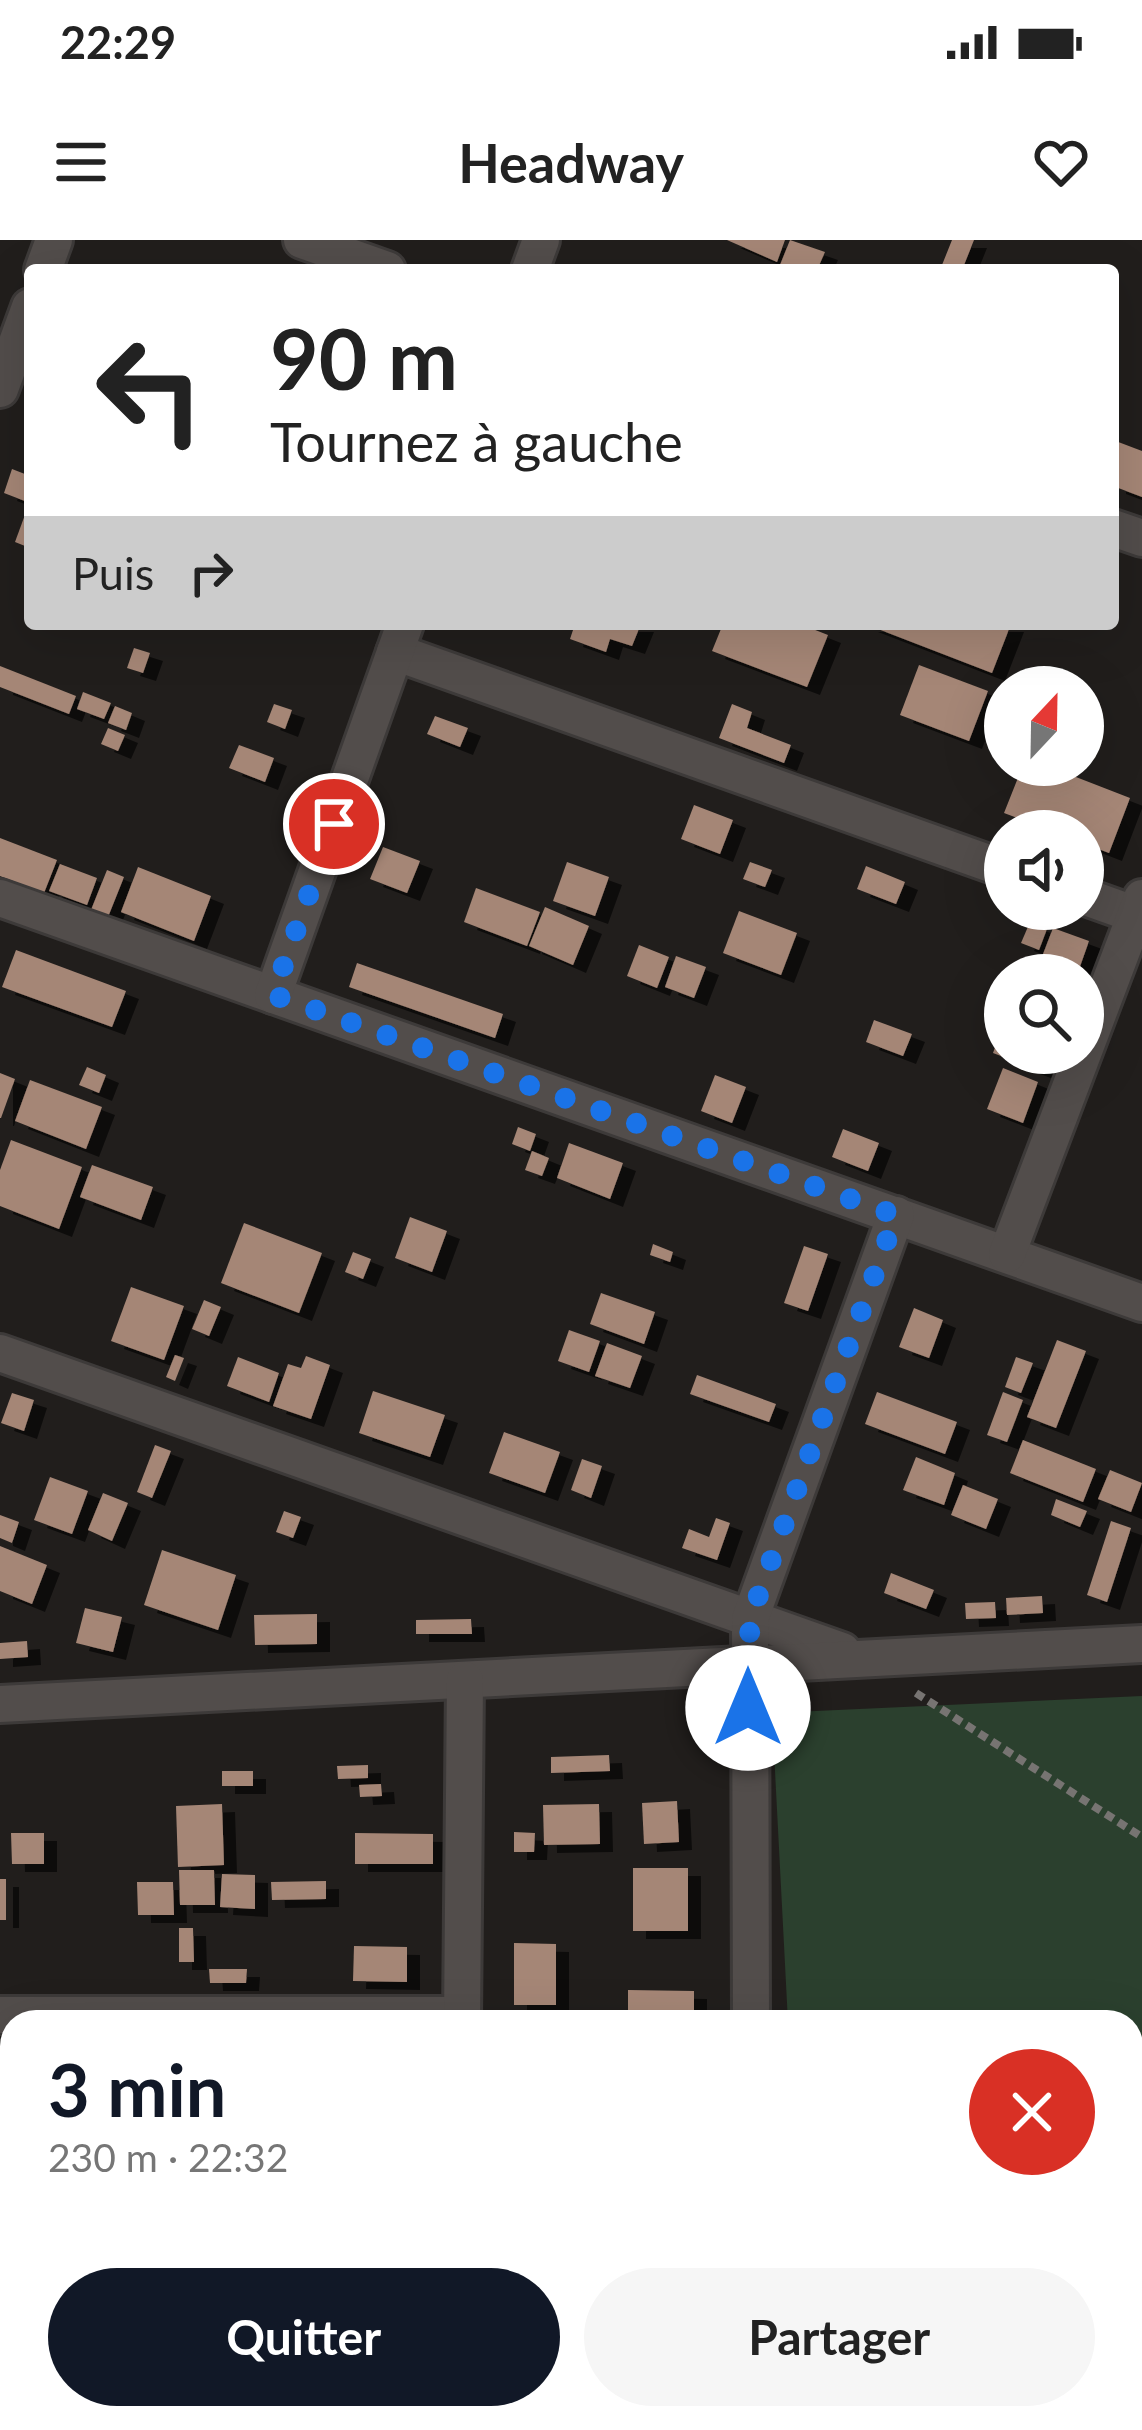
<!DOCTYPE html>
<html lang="fr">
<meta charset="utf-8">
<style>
:root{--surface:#fff;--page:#f6f6f6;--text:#222;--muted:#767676;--accent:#111827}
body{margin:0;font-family:Lato,sans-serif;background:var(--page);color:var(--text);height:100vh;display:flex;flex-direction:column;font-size:45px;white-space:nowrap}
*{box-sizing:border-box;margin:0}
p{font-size:39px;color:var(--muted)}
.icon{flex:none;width:66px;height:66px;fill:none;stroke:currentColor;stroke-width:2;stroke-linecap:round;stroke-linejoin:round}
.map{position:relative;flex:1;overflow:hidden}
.drawer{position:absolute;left:0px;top:1770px;width:1143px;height:420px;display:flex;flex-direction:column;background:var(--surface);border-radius:36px 36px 0 0;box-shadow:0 12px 48px #0002}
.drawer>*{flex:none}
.banner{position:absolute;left:24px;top:24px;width:1095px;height:366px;border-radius:12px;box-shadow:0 12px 48px #0002;background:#fff;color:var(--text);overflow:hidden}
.needle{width:78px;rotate:22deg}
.buttons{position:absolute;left:984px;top:426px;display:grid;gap:24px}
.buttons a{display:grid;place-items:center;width:120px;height:120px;border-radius:50%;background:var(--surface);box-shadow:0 12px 48px #0002;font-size:60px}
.pin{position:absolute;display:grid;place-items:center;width:102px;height:102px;color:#fff;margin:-51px;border:6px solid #fff;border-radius:50%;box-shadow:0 3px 12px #0007}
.me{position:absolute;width:132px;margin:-66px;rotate:0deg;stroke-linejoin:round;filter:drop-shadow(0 0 9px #0008)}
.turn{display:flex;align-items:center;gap:42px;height:252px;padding:0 48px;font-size:54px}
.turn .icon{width:156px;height:156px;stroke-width:2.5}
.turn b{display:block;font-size:84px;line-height:102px}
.then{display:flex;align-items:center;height:114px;padding:0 48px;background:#0003;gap:24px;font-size:45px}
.round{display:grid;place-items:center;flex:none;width:126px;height:126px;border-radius:63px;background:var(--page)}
.headline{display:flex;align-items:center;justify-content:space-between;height:204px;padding:0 48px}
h1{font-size:72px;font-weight:700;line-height:90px;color:var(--accent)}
.primary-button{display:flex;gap:24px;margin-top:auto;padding:24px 48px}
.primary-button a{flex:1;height:138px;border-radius:72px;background:var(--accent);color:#fff;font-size:48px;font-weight:700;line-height:138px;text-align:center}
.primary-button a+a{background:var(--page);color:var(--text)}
.status{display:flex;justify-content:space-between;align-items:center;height:84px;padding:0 60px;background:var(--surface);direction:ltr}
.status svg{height:33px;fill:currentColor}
header{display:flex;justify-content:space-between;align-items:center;height:156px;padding:0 48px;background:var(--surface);font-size:54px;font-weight:700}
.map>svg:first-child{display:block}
.green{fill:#2b402e}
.building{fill:#a58676;filter:url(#shadow)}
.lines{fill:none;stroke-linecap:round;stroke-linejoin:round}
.minor-casing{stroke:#3d3a39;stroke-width:42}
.path{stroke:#777472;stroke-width:8;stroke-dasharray:9 6;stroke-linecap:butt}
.minor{stroke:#524d4b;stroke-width:36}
.route{stroke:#1a73e8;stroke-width:21;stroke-dasharray:0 37.8}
</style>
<div class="status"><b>22:29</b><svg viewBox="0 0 49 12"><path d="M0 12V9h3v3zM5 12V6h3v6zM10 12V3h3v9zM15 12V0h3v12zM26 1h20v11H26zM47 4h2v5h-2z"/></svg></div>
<header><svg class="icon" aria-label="menu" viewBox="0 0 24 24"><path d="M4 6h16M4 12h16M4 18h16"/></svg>Headway<svg class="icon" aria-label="heart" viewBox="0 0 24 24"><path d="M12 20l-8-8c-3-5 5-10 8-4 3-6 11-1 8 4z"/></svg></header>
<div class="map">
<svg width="1142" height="2190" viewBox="0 0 1142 2190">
<defs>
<filter id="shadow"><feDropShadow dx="13" dy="8" stdDeviation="0" flood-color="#0009"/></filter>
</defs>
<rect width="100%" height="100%" fill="#211e1c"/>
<!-- green -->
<path class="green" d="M1142 1456V2046L1131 2047V1782H788L772 1473Z"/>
<!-- building -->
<g class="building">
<path d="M727 0H785L777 22Z"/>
<path d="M790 0 825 12 817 30H778Z"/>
<path d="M952 0H974L962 30H940Z"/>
<path d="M1113 200 1142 211V257L1113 246Z"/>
<path d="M12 229 30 236V263L4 253Z"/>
<path d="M26 272 30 273V308L15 302Z"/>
<path d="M575 384H641L632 406 610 399 606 412 570 399Z"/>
<path d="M723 384H800L828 395 807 447 712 411Z"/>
<path d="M865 384H1011L992 433Z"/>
<path d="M134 408 150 413 143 433 127 428Z"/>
<path d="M919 425 988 451 969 501 900 475Z"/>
<path d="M0 426 76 456 69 474 0 447Z"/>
<path d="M997 449 1005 452V473L990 467Z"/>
<path d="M83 452 111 463 104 479 77 469Z"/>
<path d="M274 464 292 470 285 489 267 482Z"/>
<path d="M732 464 752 472 747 488 791 505 784 523 719 498Z"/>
<path d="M115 466 132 473 126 490 108 483Z"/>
<path d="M435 476 468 488 460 507 427 494Z"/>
<path d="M108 488 125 495 118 511 101 504Z"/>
<path d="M239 505 274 518 265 542 229 528Z"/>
<path d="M1023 525H1045L1130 558 1109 613 1083 603V591H1052L1004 573Z"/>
<path d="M694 565 733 580 720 614 681 599Z"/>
<path d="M0 598 57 620 44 653 0 636Z"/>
<path d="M383 607 420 621 407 653 370 639Z"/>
<path d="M567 622 609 637 595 676 553 661Z"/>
<path d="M750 622 772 630 765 647 743 639Z"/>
<path d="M60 624 97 638 87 665 49 651Z"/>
<path d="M866 626 905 642 896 664 857 649Z"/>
<path d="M138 627 211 656 194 701 121 672Z"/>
<path d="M107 630 124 637 108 677 91 670Z"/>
<path d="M476 648 540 672 527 706 464 682Z"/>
<path d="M545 667 589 686 573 725 529 706Z"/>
<path d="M739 671 797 693 781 735 723 713Z"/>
<path d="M1030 682 1047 689 1039 710 1021 703Z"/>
<path d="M1053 688 1089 701 1077 735 1040 722Z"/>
<path d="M639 705 669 717 657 748 627 736Z"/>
<path d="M16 710 126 751 112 787 2 747Z"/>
<path d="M676 716 706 727 694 758 665 747Z"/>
<path d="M357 723 503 774 495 798 349 747Z"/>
<path d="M874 780 912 794 903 816 866 802Z"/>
<path d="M1004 782 1005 813H1050L1043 832 993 813Z"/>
<path d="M87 827 106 835 99 853 79 845Z"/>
<path d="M1003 828 1038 842 1023 883 987 869Z"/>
<path d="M0 833 15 839 1 878H0Z"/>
<path d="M715 835 746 847 732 883 701 871Z"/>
<path d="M30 840 102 867 86 909 15 881Z"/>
<path d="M518 887 536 894 530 911 512 904Z"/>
<path d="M843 889 879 903 868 931 832 917Z"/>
<path d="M11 900 82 927 59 989 0 966V930Z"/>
<path d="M569 903 623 923 610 959 557 938Z"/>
<path d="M532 911 549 918 542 936 525 930Z"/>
<path d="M92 925 153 947 141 980 80 957Z"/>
<path d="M410 977 447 991 432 1032 395 1018Z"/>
<path d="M244 983 322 1013 299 1073 221 1043Z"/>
<path d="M653 1004 673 1012 670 1022 650 1015Z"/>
<path d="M804 1006 828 1014 808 1071 784 1063Z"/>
<path d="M353 1012 371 1019 363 1039 345 1032Z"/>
<path d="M131 1047 184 1066 164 1120 111 1101Z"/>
<path d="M601 1053 655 1072 644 1104 590 1084Z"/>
<path d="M204 1060 221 1067 209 1096 192 1089Z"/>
<path d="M914 1068 943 1080 929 1118 899 1107Z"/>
<path d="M569 1090 600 1101 589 1132 558 1121Z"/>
<path d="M1057 1100 1086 1111 1056 1188 1027 1177Z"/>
<path d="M607 1103 642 1116 630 1148 595 1136Z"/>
<path d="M175 1115 184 1118 175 1141 166 1137Z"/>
<path d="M306 1116 330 1125 311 1179 273 1166 288 1124 301 1128Z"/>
<path d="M238 1117 279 1133 269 1162 227 1146Z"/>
<path d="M1016 1117 1033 1123 1021 1153 1005 1147Z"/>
<path d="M697 1135 776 1164 769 1182 690 1154Z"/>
<path d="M373 1151 445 1175 430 1217 359 1193Z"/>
<path d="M877 1152 957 1182 945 1214 865 1184Z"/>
<path d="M1003 1152 1023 1160 1007 1202 987 1195Z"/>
<path d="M12 1153 34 1160 24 1191 1 1183Z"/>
<path d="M504 1192 560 1212 545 1253 489 1233Z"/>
<path d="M1023 1200 1096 1229 1083 1262 1010 1233Z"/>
<path d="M155 1205 171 1211 152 1258 137 1252Z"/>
<path d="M916 1217 955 1233 944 1265 903 1250Z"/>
<path d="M582 1219 602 1226 591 1258 571 1250Z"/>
<path d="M1110 1230 1142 1243 1131 1272 1098 1259Z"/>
<path d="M50 1237 88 1251 72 1294 34 1280Z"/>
<path d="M963 1245 998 1259 986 1289 951 1275Z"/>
<path d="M103 1253 128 1263 112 1301 88 1290Z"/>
<path d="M1056 1259 1087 1271 1080 1287 1051 1275Z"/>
<path d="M284 1271 301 1277 293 1298 276 1292Z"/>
<path d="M0 1275 19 1282 12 1303 0 1298Z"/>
<path d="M716 1278 730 1283 717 1320 682 1308 689 1289 709 1297Z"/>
<path d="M1111 1281 1131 1288 1107 1362 1087 1355Z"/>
<path d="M0 1306 47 1325 32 1364 0 1351Z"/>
<path d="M162 1310 236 1335 218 1390 144 1365Z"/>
<path d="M891 1333 934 1350 926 1369 884 1353Z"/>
<path d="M1042 1356 1043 1373 1007 1375 1006 1358Z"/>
<path d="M995 1362 996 1378 966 1379 965 1363Z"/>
<path d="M85 1368 122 1377 113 1412 76 1403Z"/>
<path d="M317 1374V1404L255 1405 254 1375Z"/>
<path d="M471 1379 472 1394H416V1380Z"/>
<path d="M27 1401 28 1417 0 1419V1403Z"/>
<path d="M609 1515 610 1531 551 1533V1517Z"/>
<path d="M368 1525V1538L338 1539 337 1526Z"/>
<rect x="222" y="1531" width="31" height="15"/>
<path d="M381 1544 382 1556 360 1557 359 1545Z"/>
<path d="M677 1561 679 1602 644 1604 642 1563Z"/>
<path d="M222 1564 224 1625 178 1627 176 1566Z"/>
<path d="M599 1564 600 1604 544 1605 543 1565Z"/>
<path d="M514 1592 535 1593 534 1612H514Z"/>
<path d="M11 1593H44V1624H12Z"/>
<path d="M355 1593 433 1594V1624H355Z"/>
<rect x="633" y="1628" width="55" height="63"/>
<path d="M179 1630H214L215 1665H180Z"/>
<path d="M222 1634 255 1635V1669L220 1667Z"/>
<rect x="0" y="1639" width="6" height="41"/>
<path d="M326 1641V1659L272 1660 271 1642Z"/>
<path d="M137 1642H173L174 1675H138Z"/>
<path d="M179 1688H193L194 1722H179Z"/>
<path d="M514 1703 556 1704V1765H514Z"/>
<path d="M354 1706 407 1707V1742L353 1741Z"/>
<path d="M209 1729H247L246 1743H210Z"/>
<path d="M628 1750 694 1751V1782H628Z"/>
<rect x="0" y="1885" width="12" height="42"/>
<path d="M1131 2130H1142V2185L1014 2184V2178H1131Z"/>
<path d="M270 2178H331L332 2190H270Z"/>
<rect x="621" y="2178" width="21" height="12"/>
<path d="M841 2178H1001V2185L841 2189Z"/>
</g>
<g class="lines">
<defs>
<g id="minor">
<path d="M302 0 387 30"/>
<path d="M43 30 54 0"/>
<path d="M530 30 541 0"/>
<path d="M0 149 30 67"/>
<path d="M1113 288 1142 298"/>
<path d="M395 412 1005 629"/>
<path d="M1083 656 1142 677"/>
<path d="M0 658 1142 1063"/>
<path d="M273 755 405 384"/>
<path d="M1007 1014 1142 658"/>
<path d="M0 1113 842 1411"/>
<path d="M0 1464 1142 1404"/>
<path d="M0 1775H462"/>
<path d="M462 1782 465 1440"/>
<path d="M751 1782 750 1379 896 975"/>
<path d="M0 2084H12"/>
<path d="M754 2178V2190"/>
<path d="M458 2190V2178"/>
</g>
</defs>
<!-- minor casing -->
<use href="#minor" class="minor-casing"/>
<!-- path -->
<path class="path" d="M916 1453 1142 1597"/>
<!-- minor -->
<use href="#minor" class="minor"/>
</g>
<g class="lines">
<!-- route -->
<path class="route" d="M334 584 273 755 896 975 750 1379 748 1468"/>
</g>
</svg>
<div class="buttons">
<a><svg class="needle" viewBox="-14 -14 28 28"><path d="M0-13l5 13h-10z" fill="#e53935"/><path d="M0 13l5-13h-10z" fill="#767676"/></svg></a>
<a><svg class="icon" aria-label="sound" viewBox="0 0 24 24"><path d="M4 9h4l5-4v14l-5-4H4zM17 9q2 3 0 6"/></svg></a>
<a><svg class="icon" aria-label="search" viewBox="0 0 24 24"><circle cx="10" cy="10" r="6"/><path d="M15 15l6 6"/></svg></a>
</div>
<div class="pin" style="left:334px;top:584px;background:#d93025"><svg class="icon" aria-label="arrive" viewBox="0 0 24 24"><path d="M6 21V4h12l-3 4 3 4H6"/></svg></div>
<svg class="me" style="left:748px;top:1468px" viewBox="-20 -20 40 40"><circle r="19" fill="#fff"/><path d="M0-13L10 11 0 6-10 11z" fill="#1a73e8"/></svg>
<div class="banner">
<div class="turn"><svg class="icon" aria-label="left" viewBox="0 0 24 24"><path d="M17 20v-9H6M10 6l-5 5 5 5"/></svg><div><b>90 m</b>Tournez à gauche</div></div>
<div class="then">Puis<svg class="icon" aria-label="right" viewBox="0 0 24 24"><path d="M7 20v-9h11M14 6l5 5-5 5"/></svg></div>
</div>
<section class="drawer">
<div class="headline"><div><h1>3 min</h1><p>230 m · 22:32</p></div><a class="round" style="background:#d93025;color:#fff"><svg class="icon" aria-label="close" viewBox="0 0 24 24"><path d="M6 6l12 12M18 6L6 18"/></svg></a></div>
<div class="primary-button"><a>Quitter</a><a>Partager</a></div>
</section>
</div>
